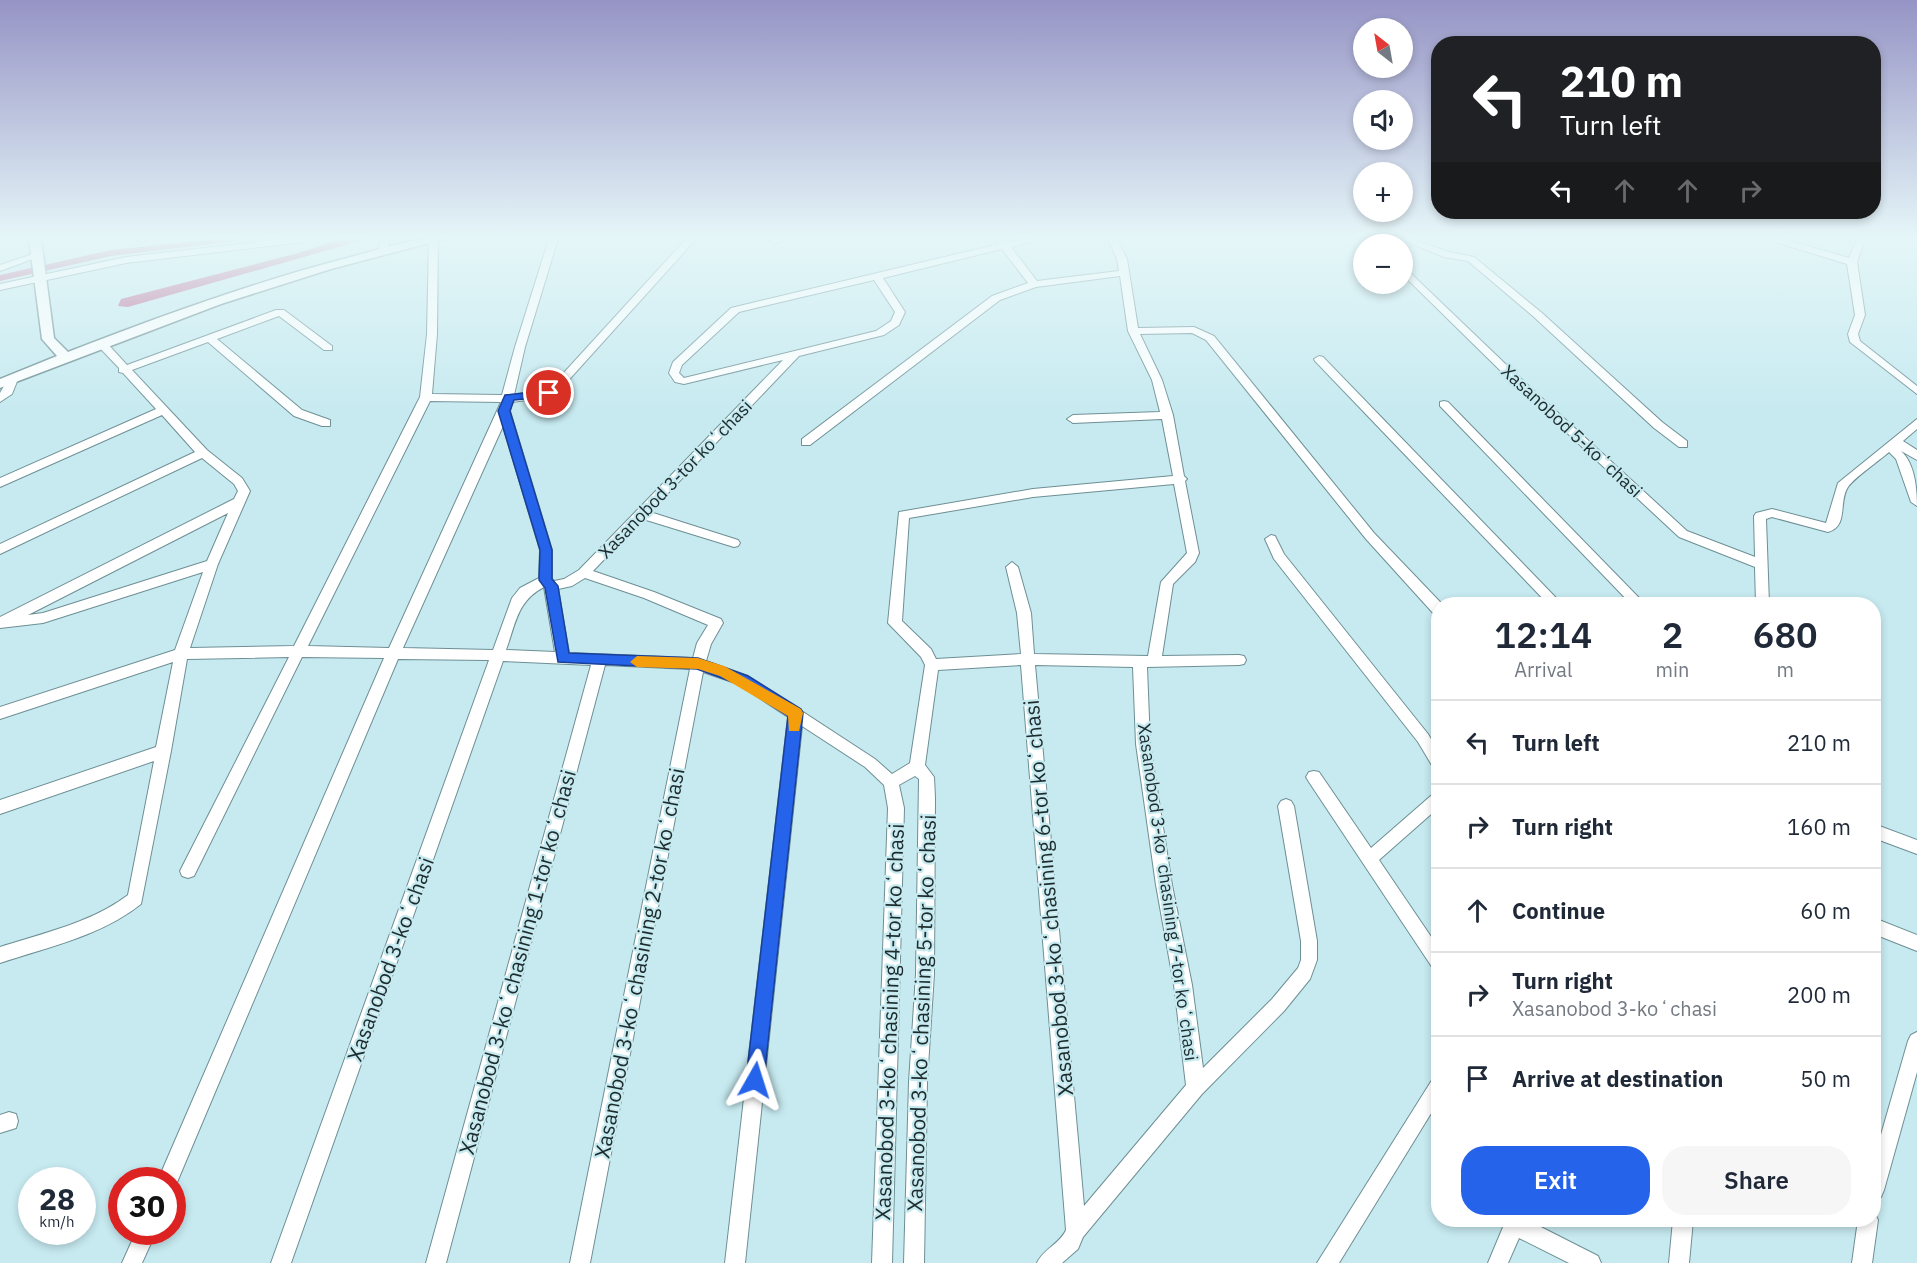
<!DOCTYPE html>
<meta charset="utf-8">
<style>
:root{--surface:#fff;--page:#f6f6f7;--text:#1f2937;--muted:#747a83;--line:#e0e1e3;--accent:#2563eb}
body{margin:0;font-family:"IBM Plex Sans",sans-serif;background:var(--page);color:var(--text);height:100vh;display:flex;flex-direction:column;font-size:22px;white-space:nowrap}
*{box-sizing:border-box;margin:0}
p{font-size:20px;color:var(--muted)}
.icon{flex:none;width:33px;height:33px;fill:none;stroke:currentColor;stroke-width:2;stroke-linecap:round;stroke-linejoin:round}
.map{position:relative;flex:1;overflow:hidden}
.details{position:absolute;left:1431px;top:597px;width:450px;height:630px;display:flex;flex-direction:column;background:var(--surface);border-radius:24px;box-shadow:0 3px 9px #0003}
.details>*{flex:none}
.guide{position:absolute;left:1431px;top:36px;width:450px;height:183px;border-radius:24px;box-shadow:0 3px 9px #0003;background:#202124;color:#fff;overflow:hidden}
.needle{width:39px;rotate:329deg}
.controls{position:absolute;left:1353px;top:18px;display:grid;gap:12px}
.controls a{display:grid;place-items:center;width:60px;height:60px;border-radius:50%;background:var(--surface);box-shadow:0 3px 9px #0003;font-size:30px}
.speed{position:absolute;left:18px;top:1167px;display:flex;gap:12px;font-size:30px;font-weight:700;text-align:center}
.speed>*{display:grid;place-content:center;width:78px;height:78px;border-radius:50%;background:var(--surface);box-shadow:0 3px 9px #0003;line-height:1}
.speed small{font-size:15px;font-weight:400}
.speed .limit{border:9px solid #d22;background:#fff;color:#111}
.pin{position:absolute;display:grid;place-items:center;width:51px;height:51px;color:#fff;margin:-26px;border:3px solid #fff;border-radius:50%;box-shadow:0 2px 6px #0007}
.me{position:absolute;width:66px;margin:-33px;rotate:6deg;stroke-linejoin:round;filter:drop-shadow(0 0 4px #0008)}
.turn{display:flex;align-items:center;gap:21px;height:126px;padding:0 30px;font-size:27px}
.turn .icon{width:78px;height:78px;stroke-width:2.5}
.turn b{display:block;font-size:42px;line-height:51px}
.lanes{display:flex;align-items:center;height:57px;padding:0 30px;background:#0003;justify-content:center;gap:30px;direction:ltr}
.lanes .off{opacity:.35}
.eta{display:flex;justify-content:space-evenly;align-items:center;height:102px;text-align:center}
.eta b{font-size:36px;font-weight:600;line-height:42px}
.action{display:flex;gap:12px;margin-top:auto;padding:12px 30px}
.action a{flex:1;height:69px;border-radius:24px;background:var(--accent);color:#fff;font-size:24px;font-weight:600;line-height:69px;text-align:center}
.action a+a{background:var(--page);color:var(--text)}
ul{padding:0;list-style:none}
li{display:flex;align-items:center;gap:18px;height:84px;padding:0 30px;border-top:2px solid var(--line)}
li div{flex:1}
li b{display:block;font-size:22px}
li em{font-style:normal}
.map>svg:first-child{display:block}
.water{fill:#bb6391}
.lines{fill:none;stroke-linecap:round;stroke-linejoin:round}
.canal{fill:#bb6391;fill-rule:evenodd}
.minor-casing{stroke:#6d8f94;stroke-width:2}
.major-casing{stroke:#6d8f94;stroke-width:3}
.minor{fill:#fff;fill-rule:evenodd}
.major{fill:#fff;fill-rule:evenodd}
.route{fill:#2563eb;stroke:#184099;stroke-width:1.5}
.slow{fill:#f59e0b}
.labels{text-anchor:middle;dominant-baseline:central;stroke-width:4.5;stroke-linejoin:round;paint-order:stroke}
.street-label{font-size:18px;fill:#1d2b2d;stroke:#c6eaf0}
.near-street-label{font-size:21px;fill:#1d2b2d;stroke:#c6eaf0}
</style>
<div class="map">
<svg width="1917" height="1263" viewBox="0 0 1917 1263">
<rect width="100%" height="100%" fill="#c6eaf0"/>
<!-- water -->
<path class="water" d="M342 239H367L128 307 118 306 121 299 298 253Z"/>
<g class="lines">
<!-- canal -->
<path class="canal" d="M216 239H240L236 241 111 256 0 281V275L111 250Z"/>
<defs>
<g id="minor">
<path d="M136 239H147L142 242Z"/>
<path d="M282 239H308L303 242 126 263 0 290V284L126 257Z"/>
<path d="M381 239H390L386 252 378 250Z"/>
<path d="M429 239 438 240 437 334 432 394 502 395 515 347 549 239H558L525 347 514 395 549 389 686 239H696L557 393 542 398 512 402 510 411 552 550V579L554 581 564 579 579 570 783 360 684 384 675 382 669 373 673 362 731 308 999 244 996 239H1005L1007 242 1035 239 1034 241 1011 247 1037 281 1119 271 1117 259 1108 239H1117L1127 259 1138 328 1194 327 1214 336 1374 533 1442 604H1438V614L1433 613 1366 539 1206 340 1192 333 1140 334 1162 380 1173 415 1184 476 1187 479 1185 481 1199 553 1195 562 1173 584 1162 656 1239 655 1244 656 1246 660 1244 664 1239 665 1147 667 1150 744 1172 885 1192 985 1203 1068 1272 999 1298 968 1301 960V941L1278 806 1281 801 1286 799 1291 801 1294 806 1317 941V960L1310 979 1284 1011 1202 1094 1083 1237 1078 1249 1062 1263H1037C1043 1249 1060 1244 1066 1230L1021 665 938 670 925 765 934 777 935 798 934 974 927 1082 924 1263H904L909 1082 916 974 919 779 915 776 899 785 904 808 892 1263H872L888 808 884 785 865 767 802 726 745 1263H725L788 717 738 684 703 672 590 1263H570L690 669 605 665 446 1263H426L591 665 503 661 291 1263H271L489 660 398 659 175 1187 172 1188V1180H158L384 658 302 657 194 876 188 878 182 876 180 871 289 657 187 659 171 751 141 904C101 936 48 947 0 963V947C43 933 91 923 128 895L154 761 0 814V800L156 747 173 662 0 719V707L175 650 203 572 43 623 0 628V617L234 499 238 491 234 484 202 458 0 554V544L195 452 162 415 0 487V478L156 409 123 373 119 372V368L97 345V341H105L127 365 276 310H284L332 346V350H324L279 316 217 339 302 410 330 420V426H322L294 416 208 342 132 370 207 450 242 478 250 491 218 564 190 648 294 646 420 397 427 334ZM1002 249 1028 283 992 296 802 439V445H810L1000 300 1036 287 1120 276 1128 331 1152 380 1160 412 1073 415 1067 419 1073 423 1162 419 1173 476 1033 489 899 512 888 623 921 657 925 665 910 763 892 774 875 759 748 676 706 661 711 644 723 623 721 619 654 592 593 571 643 519 734 547 738 546 740 543 738 540 650 512 799 356 884 335 899 325 905 312 883 278ZM874 280 895 312 891 321 876 331 684 378 679 373 682 365 739 312ZM430 401 501 402 389 648 308 646ZM503 426 540 550 539 578 520 588 512 598 493 650 403 648ZM1174 484 1187 553 1161 582 1148 656 1034 654 1031 613 1018 567 1012 562 1006 567 1017 613 1021 654 936 659 931 649 902 621 909 518 1033 497ZM228 513 207 561 43 613 28 615ZM585 578 644 598 708 625 697 643 693 658 569 653 558 589 572 586ZM544 587 555 652 506 650C516 623 517 601 544 587ZM1035 665 1133 667 1136 744 1156 885 1174 985 1186 1085 1084 1206Z"/>
<path d="M772 239H787L774 244 769 241Z"/>
<path d="M1400 239H1412L1449 252 1474 257 1542 313 1662 422 1687 441V447H1679L1654 428 1534 317 1468 261 1444 257Z"/>
<path d="M1771 239H1784L1849 258 1857 239H1865L1857 262 1865 315 1858 334 1860 341 1917 386V394L1850 342 1848 334 1855 315 1847 264 1772 241Z"/>
<path d="M33 254 41 256 0 271V265Z"/>
<path d="M1402 265 1518 376 1687 531 1755 557 1754 516 1756 513 1772 509 1826 523 1838 483 1917 419V429L1903 441 1917 450V460L1901 451C1915 464 1917 488 1917 506L1911 502 1896 459 1889 452C1879 461 1855 477 1848 487 1838 502 1849 526 1828 532L1772 517 1766 519 1769 604H1756L1755 567 1679 537 1510 380 1402 274Z"/>
<path d="M1319 356 1323 357 1562 604H1548L1315 361 1314 359Z"/>
<path d="M13 376 18 379 12 394 0 402V393L9 377Z"/>
<path d="M1444 401 1448 402 1645 604H1631L1440 406V402Z"/>
<path d="M1271 535 1275 536 1284 554 1428 734 1438 751V769L1433 767 1418 742 1274 559 1265 539Z"/>
<path d="M1314 771 1319 772 1371 848 1433 794 1438 793V808L1379 860 1438 947V969L1432 967 1309 782 1306 777 1309 772Z"/>
<path d="M1874 824 1917 840V854L1874 838Z"/>
<path d="M1874 918 1917 935V951L1874 934Z"/>
<path d="M1917 1032V1072L1884 1190 1881 1197 1874 1200V1159L1908 1041 1911 1035Z"/>
<path d="M1438 1077V1102L1339 1263H1317L1432 1080Z"/>
<path d="M9 1112 16 1114 18 1121 16 1128 0 1133V1115Z"/>
<path d="M1874 1212 1878 1220 1872 1263H1852L1858 1220H1874Z"/>
<path d="M1506 1220H1527L1598 1256 1601 1263H1569L1519 1238 1508 1263H1488Z"/>
<path d="M1673 1220H1693L1689 1263H1669Z"/>
<path d="M136 1232H156L142 1263H122Z"/>
</g>
<path id="major" d="M29 239H41L54 338 68 352C160 316 254 282 351 257 381 249 414 237 445 239L331 269 221 304 0 388V379L57 356 42 339Z"/>
</defs>
<!-- minor casing -->
<use href="#minor" class="minor-casing"/>
<!-- major casing -->
<use href="#major" class="major-casing"/>
<!-- minor -->
<use href="#minor" class="minor"/>
<!-- major -->
<use href="#major" class="major"/>
</g>
<!-- sky -->
<linearGradient id="sky" x2="0" y2="1"><stop stop-color="#9694c5"/><stop offset="0.57" stop-color="#e5f6f8"/><stop offset="1" stop-color="#e5f6f8" stop-opacity="0"/></linearGradient>
<rect width="1917" height="416" fill="url(#sky)"/>
<!-- route -->
<path class="route" d="M549 390 553 391V396L514 400 510 411 552 550V579L558 586 569 653 698 658 748 676 801 709 803 713 764 1080 761 1086 755 1089 748 1086 746 1080 788 716 738 684 697 669 558 662 545 588 539 580 540 550 498 411 505 395Z"/>
<!-- slow -->
<path class="slow" d="M637 656 698 658 724 666 801 709 803 713 799 731H789L788 716 720 676 698 669 637 667 630 662Z"/>
<g class="labels">
<!-- street labels -->
<g class="street-label">
<text transform="translate(1572 431) rotate(43)">Xasanobod 5-koʻchasi</text>
<text transform="translate(675 479) rotate(-46)">Xasanobod 3-tor koʻchasi</text>
<text transform="translate(1168 892) rotate(82)">Xasanobod 3-koʻchasining 7-tor koʻchasi</text>
</g>
<!-- near-street labels -->
<g class="near-street-label">
<text transform="translate(1048 898) rotate(-95)">Xasanobod 3-koʻchasining 6-tor koʻchasi</text>
<text transform="translate(390 959) rotate(-70)">Xasanobod 3-koʻchasi</text>
<text transform="translate(517 962) rotate(-75)">Xasanobod 3-koʻchasining 1-tor koʻchasi</text>
<text transform="translate(639 963) rotate(-79)">Xasanobod 3-koʻchasining 2-tor koʻchasi</text>
<text transform="translate(921 1013) rotate(-88)">Xasanobod 3-koʻchasining 5-tor koʻchasi</text>
<text transform="translate(889 1022) rotate(-88)">Xasanobod 3-koʻchasining 4-tor koʻchasi</text>
</g>
</g>
</svg>
<div class="controls">
<a><svg class="needle" viewBox="-14 -14 28 28"><path d="M0-13l5 13h-10z" fill="#e53935"/><path d="M0 13l5-13h-10z" fill="#747a83"/></svg></a>
<a><svg class="icon" aria-label="sound" viewBox="0 0 24 24"><path d="M4 9h4l5-4v14l-5-4H4zM17 9q2 3 0 6"/></svg></a>
<a>+</a>
<a>−</a>
</div>
<div class="speed"><div>28<small>km/h</small></div><div class="limit">30</div></div>
<div class="pin" style="left:549px;top:393px;background:#d93025"><svg class="icon" aria-label="arrive" viewBox="0 0 24 24"><path d="M6 21V4h12l-3 4 3 4H6"/></svg></div>
<svg class="me" style="left:755px;top:1080px" viewBox="-20 -20 40 40"><path d="M0-17L14 15 0 8-14 15z" fill="#2563eb" stroke="#fff" stroke-width="4"/></svg>
<div class="guide">
<div class="turn"><svg class="icon" aria-label="left" viewBox="0 0 24 24"><path d="M17 20v-9H6M10 6l-5 5 5 5"/></svg><div><b>210 m</b>Turn left</div></div>
<div class="lanes"><svg class="icon" aria-label="left" viewBox="0 0 24 24"><path d="M17 20v-9H6M10 6l-5 5 5 5"/></svg><svg class="icon off" aria-label="ahead" viewBox="0 0 24 24"><path d="M12 20V5M6 11l6-6 6 6"/></svg><svg class="icon off" aria-label="ahead" viewBox="0 0 24 24"><path d="M12 20V5M6 11l6-6 6 6"/></svg><svg class="icon off" aria-label="right" viewBox="0 0 24 24"><path d="M7 20v-9h11M14 6l5 5-5 5"/></svg></div>
</div>
<section class="details">
<div class="eta">
<div><b>12:14</b><p>Arrival</p></div>
<div><b>2</b><p>min</p></div>
<div><b>680</b><p>m</p></div>
</div>
<ul>
<li><svg class="icon" aria-label="left" viewBox="0 0 24 24"><path d="M17 20v-9H6M10 6l-5 5 5 5"/></svg><div><b>Turn left</b></div><em>210 m</em></li>
<li><svg class="icon" aria-label="right" viewBox="0 0 24 24"><path d="M7 20v-9h11M14 6l5 5-5 5"/></svg><div><b>Turn right</b></div><em>160 m</em></li>
<li><svg class="icon" aria-label="ahead" viewBox="0 0 24 24"><path d="M12 20V5M6 11l6-6 6 6"/></svg><div><b>Continue</b></div><em>60 m</em></li>
<li><svg class="icon" aria-label="right" viewBox="0 0 24 24"><path d="M7 20v-9h11M14 6l5 5-5 5"/></svg><div><b>Turn right</b><p>Xasanobod 3-koʻchasi</p></div><em>200 m</em></li>
<li><svg class="icon" aria-label="arrive" viewBox="0 0 24 24"><path d="M6 21V4h12l-3 4 3 4H6"/></svg><div><b>Arrive at destination</b></div><em>50 m</em></li>
</ul>
<div class="action"><a>Exit</a><a>Share</a></div>
</section>
</div>
